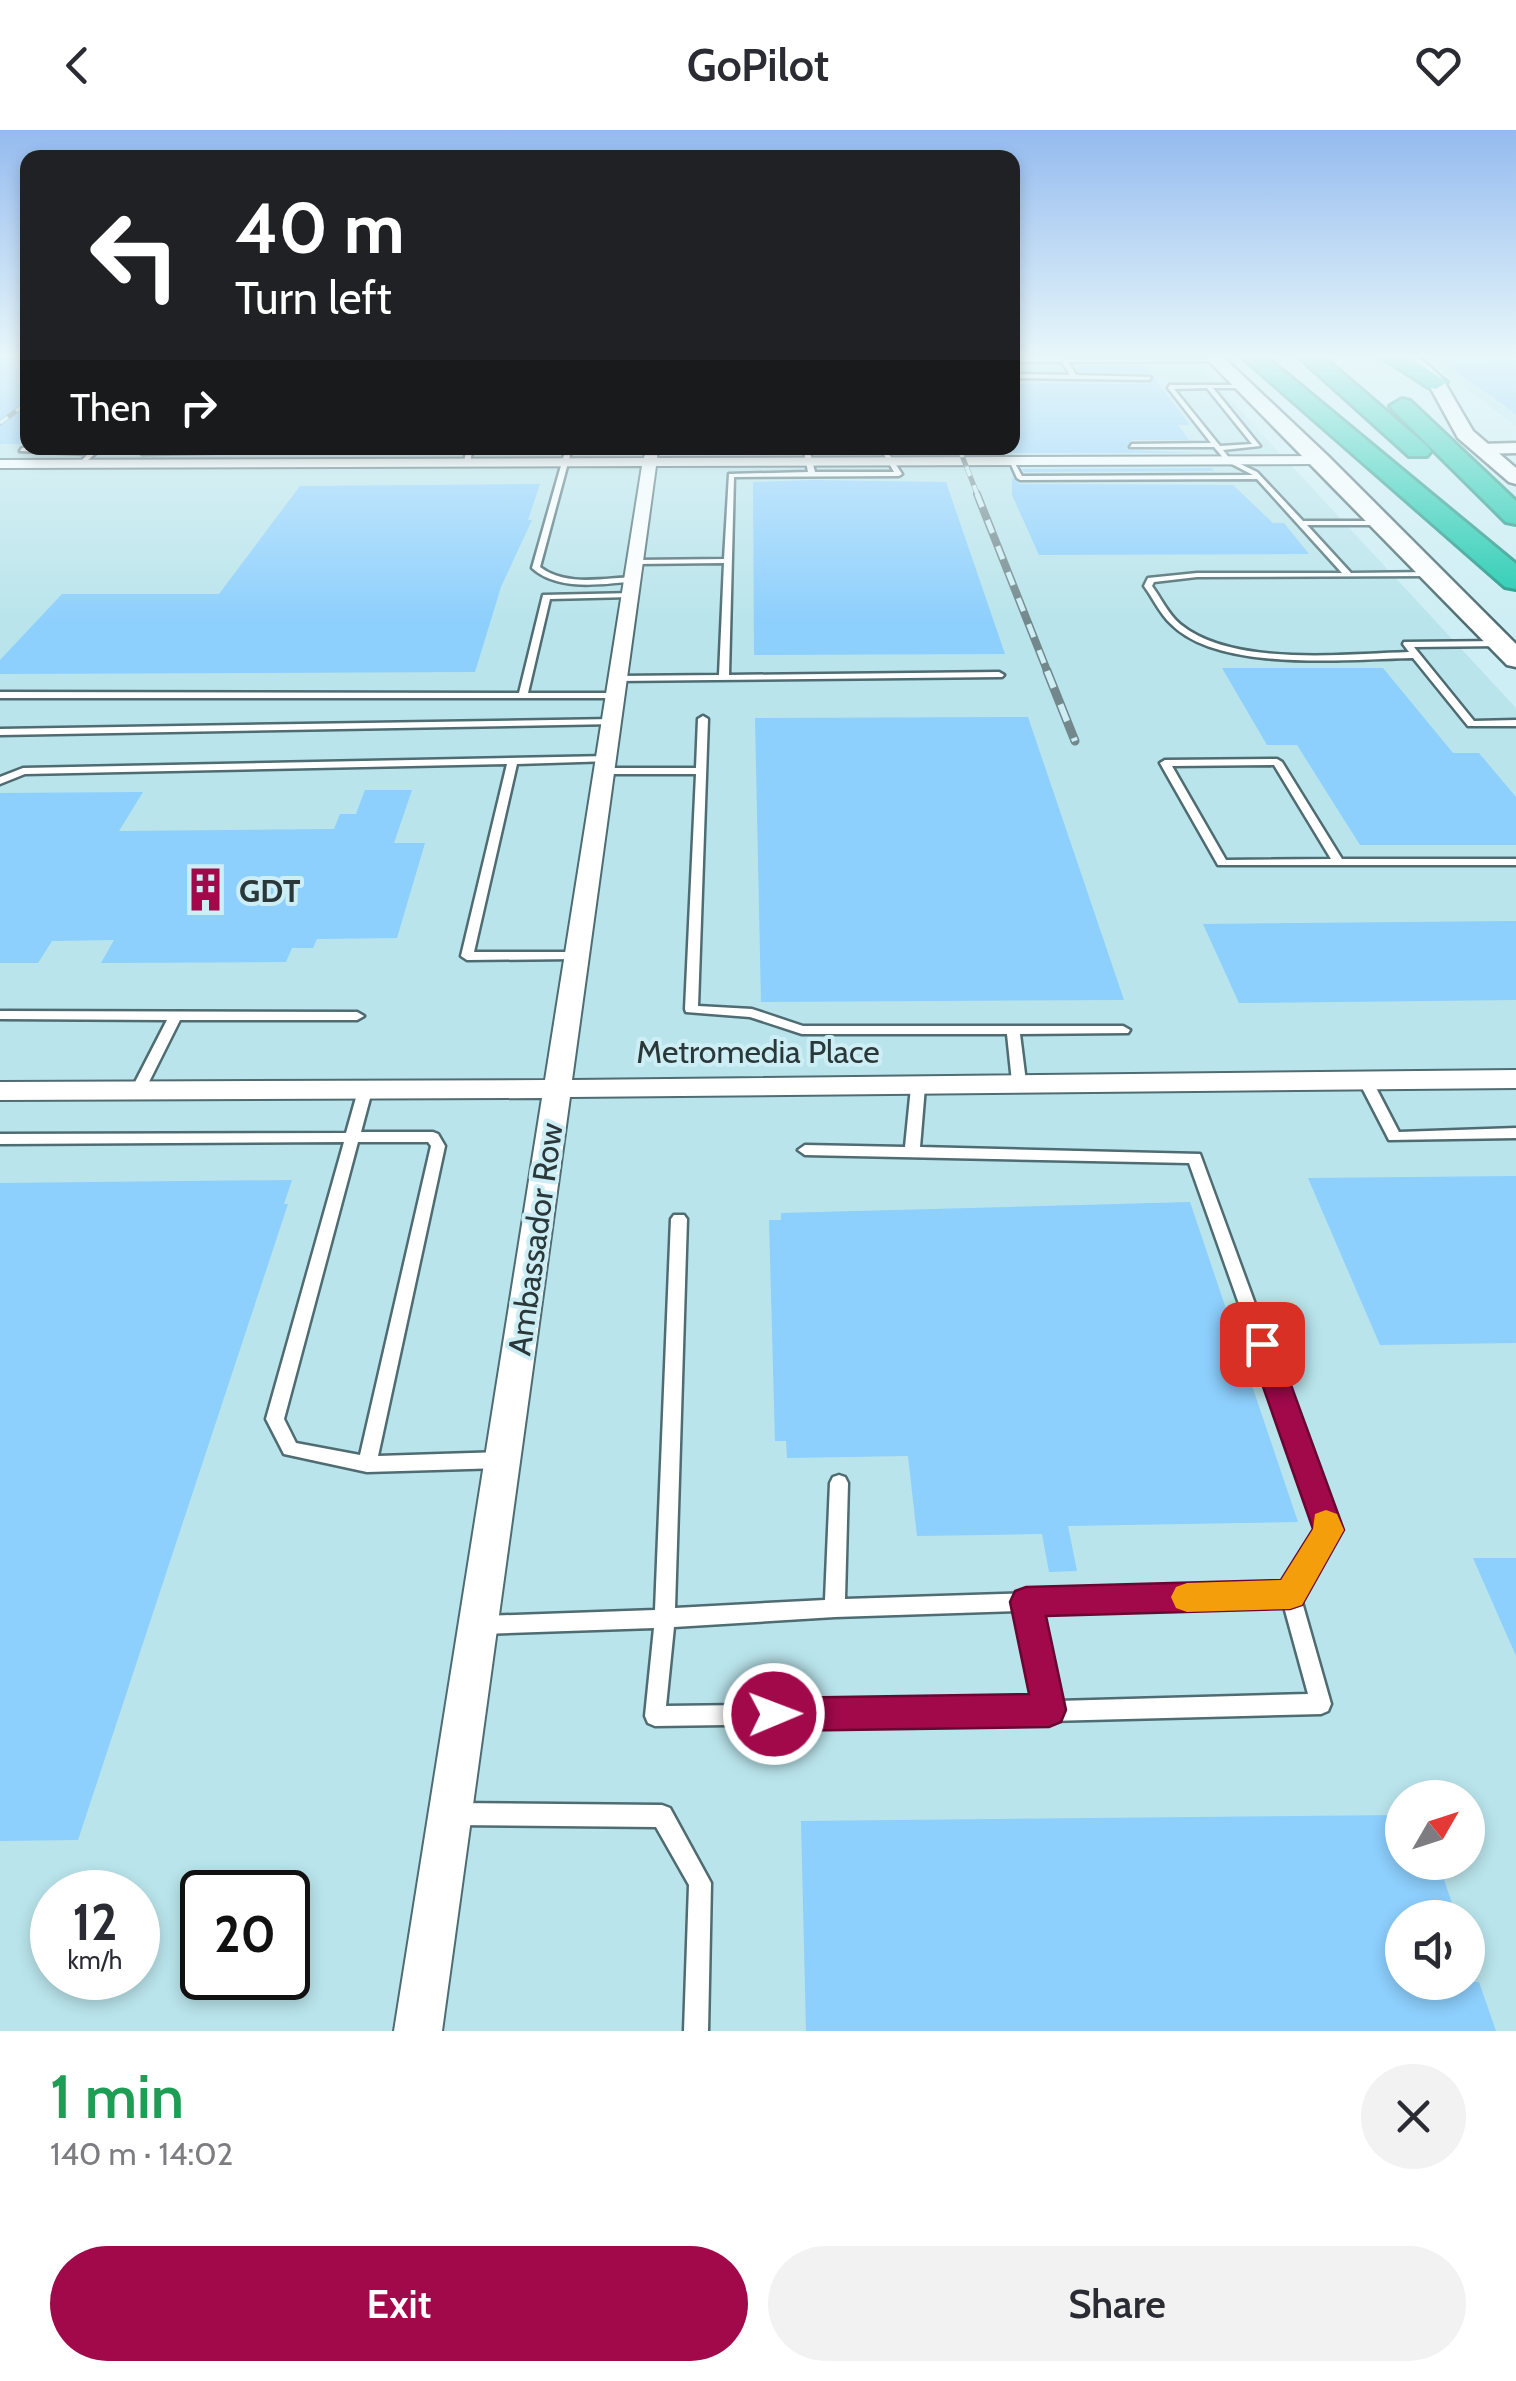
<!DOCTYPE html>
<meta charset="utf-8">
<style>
:root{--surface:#fff;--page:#f2f2f3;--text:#2b2b33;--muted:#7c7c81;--accent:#a1094b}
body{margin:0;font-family:Cabin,sans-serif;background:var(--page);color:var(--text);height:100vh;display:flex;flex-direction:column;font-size:38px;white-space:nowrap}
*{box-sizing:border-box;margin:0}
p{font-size:32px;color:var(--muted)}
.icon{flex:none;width:55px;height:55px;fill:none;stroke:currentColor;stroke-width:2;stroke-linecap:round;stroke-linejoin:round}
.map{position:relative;height:1901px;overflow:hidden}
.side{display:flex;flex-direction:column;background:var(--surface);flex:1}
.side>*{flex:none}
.hud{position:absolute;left:20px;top:20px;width:1000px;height:305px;border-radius:20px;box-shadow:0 5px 15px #0003;background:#202124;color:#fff;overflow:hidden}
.needle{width:65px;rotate:51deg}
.controls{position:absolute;left:1385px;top:1650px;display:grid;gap:20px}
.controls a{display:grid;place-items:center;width:100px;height:100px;border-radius:50%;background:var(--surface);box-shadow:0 5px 15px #0003;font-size:50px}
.speed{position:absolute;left:30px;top:1740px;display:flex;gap:20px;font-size:50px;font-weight:700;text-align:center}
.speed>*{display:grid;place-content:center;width:130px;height:130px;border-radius:50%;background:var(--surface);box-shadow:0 5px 15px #0003;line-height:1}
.speed small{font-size:25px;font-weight:400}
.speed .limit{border:5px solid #111;border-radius:15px;background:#fff;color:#111}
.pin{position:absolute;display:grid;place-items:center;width:85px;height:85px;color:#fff;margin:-42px;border-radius:20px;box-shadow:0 5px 15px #0006}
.me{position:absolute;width:110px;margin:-55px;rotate:89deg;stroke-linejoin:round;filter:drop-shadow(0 0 8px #0008)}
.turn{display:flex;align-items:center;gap:35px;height:210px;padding:0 50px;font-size:45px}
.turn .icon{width:130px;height:130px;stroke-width:2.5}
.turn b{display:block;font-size:70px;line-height:85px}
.then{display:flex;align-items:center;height:95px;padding:0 50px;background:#0003;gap:20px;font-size:38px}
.round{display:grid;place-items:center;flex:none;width:105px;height:105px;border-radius:52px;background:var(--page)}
.headline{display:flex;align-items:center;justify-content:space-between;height:170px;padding:0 50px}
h1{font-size:60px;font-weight:600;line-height:75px;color:#1e9e55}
.button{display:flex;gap:20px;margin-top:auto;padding:20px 50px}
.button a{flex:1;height:115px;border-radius:60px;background:var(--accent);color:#fff;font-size:40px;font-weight:600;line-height:115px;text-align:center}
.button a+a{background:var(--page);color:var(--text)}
header{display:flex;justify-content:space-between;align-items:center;height:130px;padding:0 50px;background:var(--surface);font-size:45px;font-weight:600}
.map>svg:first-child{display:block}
.built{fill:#b9e4eb;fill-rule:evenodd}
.building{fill:#8dcffd}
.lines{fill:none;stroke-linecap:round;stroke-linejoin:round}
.service-casing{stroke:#4e6c71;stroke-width:5}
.minor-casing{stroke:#4e6c71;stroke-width:4}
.tertiary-casing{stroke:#4e6c71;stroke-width:5}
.secondary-casing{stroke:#4e6c71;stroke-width:5}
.motorway-casing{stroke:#229786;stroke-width:6}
.service{fill:#fff;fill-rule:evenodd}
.minor{fill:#fff;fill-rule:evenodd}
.tertiary{fill:#fff;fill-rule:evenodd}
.secondary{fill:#fff;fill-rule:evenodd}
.motorway{fill:#1ecaaf;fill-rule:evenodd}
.rail-far2-casing{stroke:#72888c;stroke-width:5}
.rail-far1-casing{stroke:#72888c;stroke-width:8}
.rail-casing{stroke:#72888c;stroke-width:9}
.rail-far2{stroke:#cdeef4;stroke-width:4;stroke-dasharray:10;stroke-linecap:butt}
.rail-far1{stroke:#cdeef4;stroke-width:5;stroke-dasharray:14;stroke-linecap:butt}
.rail{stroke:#cdeef4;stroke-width:6;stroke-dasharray:18;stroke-linecap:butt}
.route{fill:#a1094b;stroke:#690631;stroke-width:2.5}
.slow{fill:#f59e0b}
.labels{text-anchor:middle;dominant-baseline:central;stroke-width:8;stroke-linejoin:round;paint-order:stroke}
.poi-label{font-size:32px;font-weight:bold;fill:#2a383a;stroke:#cdeef4;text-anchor:start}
.street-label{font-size:32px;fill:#2a383a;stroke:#cdeef4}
</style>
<header><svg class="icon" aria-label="back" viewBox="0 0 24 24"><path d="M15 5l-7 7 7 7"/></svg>GoPilot<svg class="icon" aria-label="heart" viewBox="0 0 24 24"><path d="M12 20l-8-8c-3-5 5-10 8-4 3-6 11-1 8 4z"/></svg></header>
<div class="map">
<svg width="1516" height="1901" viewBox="0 0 1516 1901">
<rect width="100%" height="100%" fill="#cdeef4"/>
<!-- built -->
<g class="built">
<path d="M0 226H27L28 318H1012L1013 226H1190L1516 578V1901H0ZM1402 1668H1468V1732H1402ZM52 1762H138V1848H52ZM202 1762H288V1848H202ZM1402 1788H1468V1852H1402Z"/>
<path d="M1422 226H1516V296Z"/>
</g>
<!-- building -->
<g class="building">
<rect x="0" y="226" width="28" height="88"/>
<path d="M1516 231V284L1443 232Z"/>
<path d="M1076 236H1145L1151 243 1078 241Z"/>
<path d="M1154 248 1190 295H1178L1189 310H1132L1128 320 1200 323H1012V254H1149Z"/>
<path d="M1212 338 1214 341 1024 342 1022 339Z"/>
<path d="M1012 347 1020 354 1233 355 1273 393H1284L1309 424 1039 425 1012 365Z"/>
<path d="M811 350 946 352 1005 524 754 525 753 352Z"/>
<path d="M540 354 528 390H532L501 457 475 542 0 544V530L62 464H219L300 356Z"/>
<path d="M1222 538H1383L1453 623H1479L1516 667V715H1360L1297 615H1267Z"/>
<path d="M1028 587 1124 870 761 872 755 588Z"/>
<path d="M365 660H412L394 713H425L397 808 317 809 313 818H292L286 832 101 833 114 810 52 811 38 833H0V663L143 662 119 701 334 699 340 684H356Z"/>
<path d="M1516 791V870L1239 873 1203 794Z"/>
<path d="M1516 1046V1213L1380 1215 1308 1048Z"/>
<path d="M292 1050 284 1074H288L78 1710 0 1711V1053Z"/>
<path d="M1190 1072 1298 1392 1068 1396 1077 1441 1049 1442 1042 1404 917 1406 908 1326 787 1328 786 1311H775L769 1090H781V1083Z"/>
<path d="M1473 1428H1516V1526Z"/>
<path d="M1402 1685V1732H1438L1457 1788H1402V1852H1479L1496 1901H806L801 1691Z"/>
</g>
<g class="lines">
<defs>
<g id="service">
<path d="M1012 228 1217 229 1220 231 1068 232 1076 245 1151 247 1149 250 1012 248V244L1070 245 1062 232H1012Z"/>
<path d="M1170 255H1245L1243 258H1213L1260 316 1223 320 1230 329 1257 342 1303 391H1386L1387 393 1383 395H1307L1351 443 1432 442 1436 444 1432 446 1197 447 1154 452 1152 456C1161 468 1168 484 1180 494 1232 537 1344 524 1409 522L1403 514 1404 512 1503 511V515L1500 516 1414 517 1474 591 1516 590V596H1468L1413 528C1349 529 1219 543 1171 494 1160 484 1153 468 1144 456L1148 448 1197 443H1342L1257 349 1020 350 1017 348 1009 330H1013L1022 346 1253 345 1226 331 1214 317H1130L1132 314 1211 313 1168 258ZM1207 258 1252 314 1220 316 1174 259Z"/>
<path d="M22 318 94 320 97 322 81 336 78 334 88 324 20 321Z"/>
<path d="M269 318H348L345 320 142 324 139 322 142 320Z"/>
<path d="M462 318H470L473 320 469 334 464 333 466 321Z"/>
<path d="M566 318H572L540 437C566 457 604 448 634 447L638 449 637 451C604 454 558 462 532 438Z"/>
<path d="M809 318H816L810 323 815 342H894L883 323 865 318 887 321 902 344 899 346 734 347 729 545 999 542 1004 545 1002 547 616 551 614 549 619 546 719 545 724 433 636 434 632 432 636 430 724 429 729 344 808 342 804 322Z"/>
<path d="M634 463 635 465 631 467 550 469 528 563H620L622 565 617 568H0V562L519 563 543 465Z"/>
<path d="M703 586 708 589 698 876 752 879 803 896H1123L1130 900 1128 903 1020 904 1026 952 1019 956 1012 952 1007 904H802L750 887 686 882 685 879 696 644H606L601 641 606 638H696L698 589Z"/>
<path d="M613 589 616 590V594L0 605V599Z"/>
<path d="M608 626 612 627V631L517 634 474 822H581L583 825 581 828 577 829 467 830 461 826 507 634 25 644 0 654V647L23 638Z"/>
<path d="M1277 629 1282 632 1342 729H1516V735H1218L1160 633 1165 630ZM1274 635 1331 729 1226 730 1172 636Z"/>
<path d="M0 881 357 882 364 886 357 890H180L145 960 138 964 131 960 167 890 0 889Z"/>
<path d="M1365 946 1372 950 1399 1002 1516 998V1008L1389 1010 1358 950Z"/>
<path d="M366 953 373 957 361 1002H433L438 1004 445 1016 378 1326 502 1322 508 1325 511 1330 508 1335 502 1338 367 1342 284 1324 266 1289 344 1012 0 1014V1004L346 1003 359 957ZM358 1012H428L431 1016 360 1325 296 1313 284 1289Z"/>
<path d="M918 953 925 957 920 1017 1200 1024 1338 1400 1300 1465 1331 1574 1328 1581 1321 1584 1049 1591 655 1596 648 1593 645 1586 654 1498 483 1504 476 1502 473 1495 476 1488 483 1486 655 1480 671 1089 674 1085H684L687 1089 675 1478 825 1470 830 1353 833 1347 839 1345 845 1347 848 1353 845 1469 1285 1455 1319 1399 1189 1033 805 1025 798 1020 805 1015 905 1017 911 957ZM1283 1473 1308 1564 1057 1571 1038 1481ZM1018 1481 1037 1571 666 1576 674 1497 835 1487Z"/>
<path d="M453 1673 662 1675 670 1678 711 1753 708 1901H684L689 1755 656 1697 453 1695 445 1692 442 1684 445 1676Z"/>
</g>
<path id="minor" d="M646 318H658L657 328 1321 326 1328 330 1321 334 656 336 572 950 1516 940V958L570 967 442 1901H394L542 968 0 970V952L545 950 642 336 0 338V330L644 328Z"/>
<path id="tertiary" d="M1516 313V323L1480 324 1472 319 1480 314Z"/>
<g id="secondary">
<path d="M1204 226H1222L1328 326 1516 514V537L1507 535Z"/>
<path d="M1400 226H1418L1442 248 1473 301 1516 338V354L1509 352 1458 308 1429 255Z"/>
</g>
<g id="motorway">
<path d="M1241 226H1265L1516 434V459L1505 457Z"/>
<path d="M1298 226H1322L1427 316 1431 321 1427 326H1409Z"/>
<path d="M1380 226H1407L1447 252 1436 259 1428 257Z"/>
<path d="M1402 269 1410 271 1516 371V394L1506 392 1394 281 1390 276Z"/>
</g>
</defs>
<!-- service casing -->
<use href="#service" class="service-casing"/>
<!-- minor casing -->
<use href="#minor" class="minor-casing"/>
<!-- tertiary casing -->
<use href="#tertiary" class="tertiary-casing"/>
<!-- secondary casing -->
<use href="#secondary" class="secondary-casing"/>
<!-- motorway casing -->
<use href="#motorway" class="motorway-casing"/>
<!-- service -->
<use href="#service" class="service"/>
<!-- minor -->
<use href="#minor" class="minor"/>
<!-- tertiary -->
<use href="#tertiary" class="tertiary"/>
<!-- secondary -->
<use href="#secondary" class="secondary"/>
<!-- motorway -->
<use href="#motorway" class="motorway"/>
<defs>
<g id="rail-far2">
<path d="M0 293 28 272"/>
<path d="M959 318 978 366"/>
</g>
<path id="rail-far1" d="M977 364 1048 543"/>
<path id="rail" d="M1047 541 1075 611"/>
</defs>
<!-- rail-far2 casing -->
<use href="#rail-far2" class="rail-far2-casing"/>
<!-- rail-far1 casing -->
<use href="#rail-far1" class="rail-far1-casing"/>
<!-- rail casing -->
<use href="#rail" class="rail-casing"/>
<!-- rail-far2 -->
<use href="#rail-far2" class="rail-far2"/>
<!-- rail-far1 -->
<use href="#rail-far1" class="rail-far1"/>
<!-- rail -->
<use href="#rail" class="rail"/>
</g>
<!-- sky -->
<linearGradient id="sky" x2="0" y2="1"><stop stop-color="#94bbef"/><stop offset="0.46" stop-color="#e8f7fa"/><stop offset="1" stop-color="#e8f7fa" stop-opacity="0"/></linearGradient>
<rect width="1516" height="492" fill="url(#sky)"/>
<!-- route -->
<path class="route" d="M1262 1203 1272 1207 1276 1214 1344 1400 1302 1475 1290 1479 1046 1486 1066 1580 1061 1592 1049 1597 774 1601 761 1596 756 1584 761 1573 774 1568 1029 1564 1010 1472 1015 1461 1026 1457 1281 1450 1313 1399 1248 1214 1252 1207Z"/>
<!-- slow -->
<path class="slow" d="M1326 1380 1337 1384 1344 1400 1302 1475 1290 1479 1187 1482 1176 1478 1171 1467 1176 1457 1187 1453 1281 1450 1313 1399 1315 1384Z"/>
<!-- icons -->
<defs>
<symbol id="building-bare" viewBox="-9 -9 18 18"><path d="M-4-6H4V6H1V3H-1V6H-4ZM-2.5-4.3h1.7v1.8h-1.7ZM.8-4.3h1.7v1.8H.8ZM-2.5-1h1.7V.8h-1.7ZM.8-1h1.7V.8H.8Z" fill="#a1094b" stroke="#cdeef4" stroke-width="2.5" paint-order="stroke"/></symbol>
</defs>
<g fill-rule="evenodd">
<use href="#building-bare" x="174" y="728" width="63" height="63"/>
</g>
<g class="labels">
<!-- poi labels -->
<g class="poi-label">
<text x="239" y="760">GDT</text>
</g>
<!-- street labels -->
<g class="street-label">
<text x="758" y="921">Metromedia Place</text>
<text transform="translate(535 1109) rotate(-82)">Ambassador Row</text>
</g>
</g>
</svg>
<div class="controls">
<a><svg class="needle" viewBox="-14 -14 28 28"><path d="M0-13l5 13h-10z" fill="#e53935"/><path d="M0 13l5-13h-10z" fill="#7c7c81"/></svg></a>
<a><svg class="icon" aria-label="sound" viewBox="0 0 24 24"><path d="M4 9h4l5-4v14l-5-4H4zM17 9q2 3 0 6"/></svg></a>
</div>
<div class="speed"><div>12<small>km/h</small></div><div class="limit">20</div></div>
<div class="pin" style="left:1262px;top:1214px;background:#d93025"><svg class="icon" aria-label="arrive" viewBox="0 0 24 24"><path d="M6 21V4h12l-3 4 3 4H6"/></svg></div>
<svg class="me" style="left:774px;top:1584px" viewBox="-20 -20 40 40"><circle r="17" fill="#a1094b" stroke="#fff" stroke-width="3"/><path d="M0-11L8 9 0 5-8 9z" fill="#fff"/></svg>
<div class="hud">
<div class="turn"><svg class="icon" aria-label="left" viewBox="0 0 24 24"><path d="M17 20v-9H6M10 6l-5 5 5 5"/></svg><div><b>40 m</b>Turn left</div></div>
<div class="then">Then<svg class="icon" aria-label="right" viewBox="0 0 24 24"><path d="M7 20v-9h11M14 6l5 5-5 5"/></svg></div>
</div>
</div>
<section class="side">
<div class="headline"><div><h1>1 min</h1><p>140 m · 14:02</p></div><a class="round"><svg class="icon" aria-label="close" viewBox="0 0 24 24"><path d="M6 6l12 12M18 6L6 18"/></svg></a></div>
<div class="button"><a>Exit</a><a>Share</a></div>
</section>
